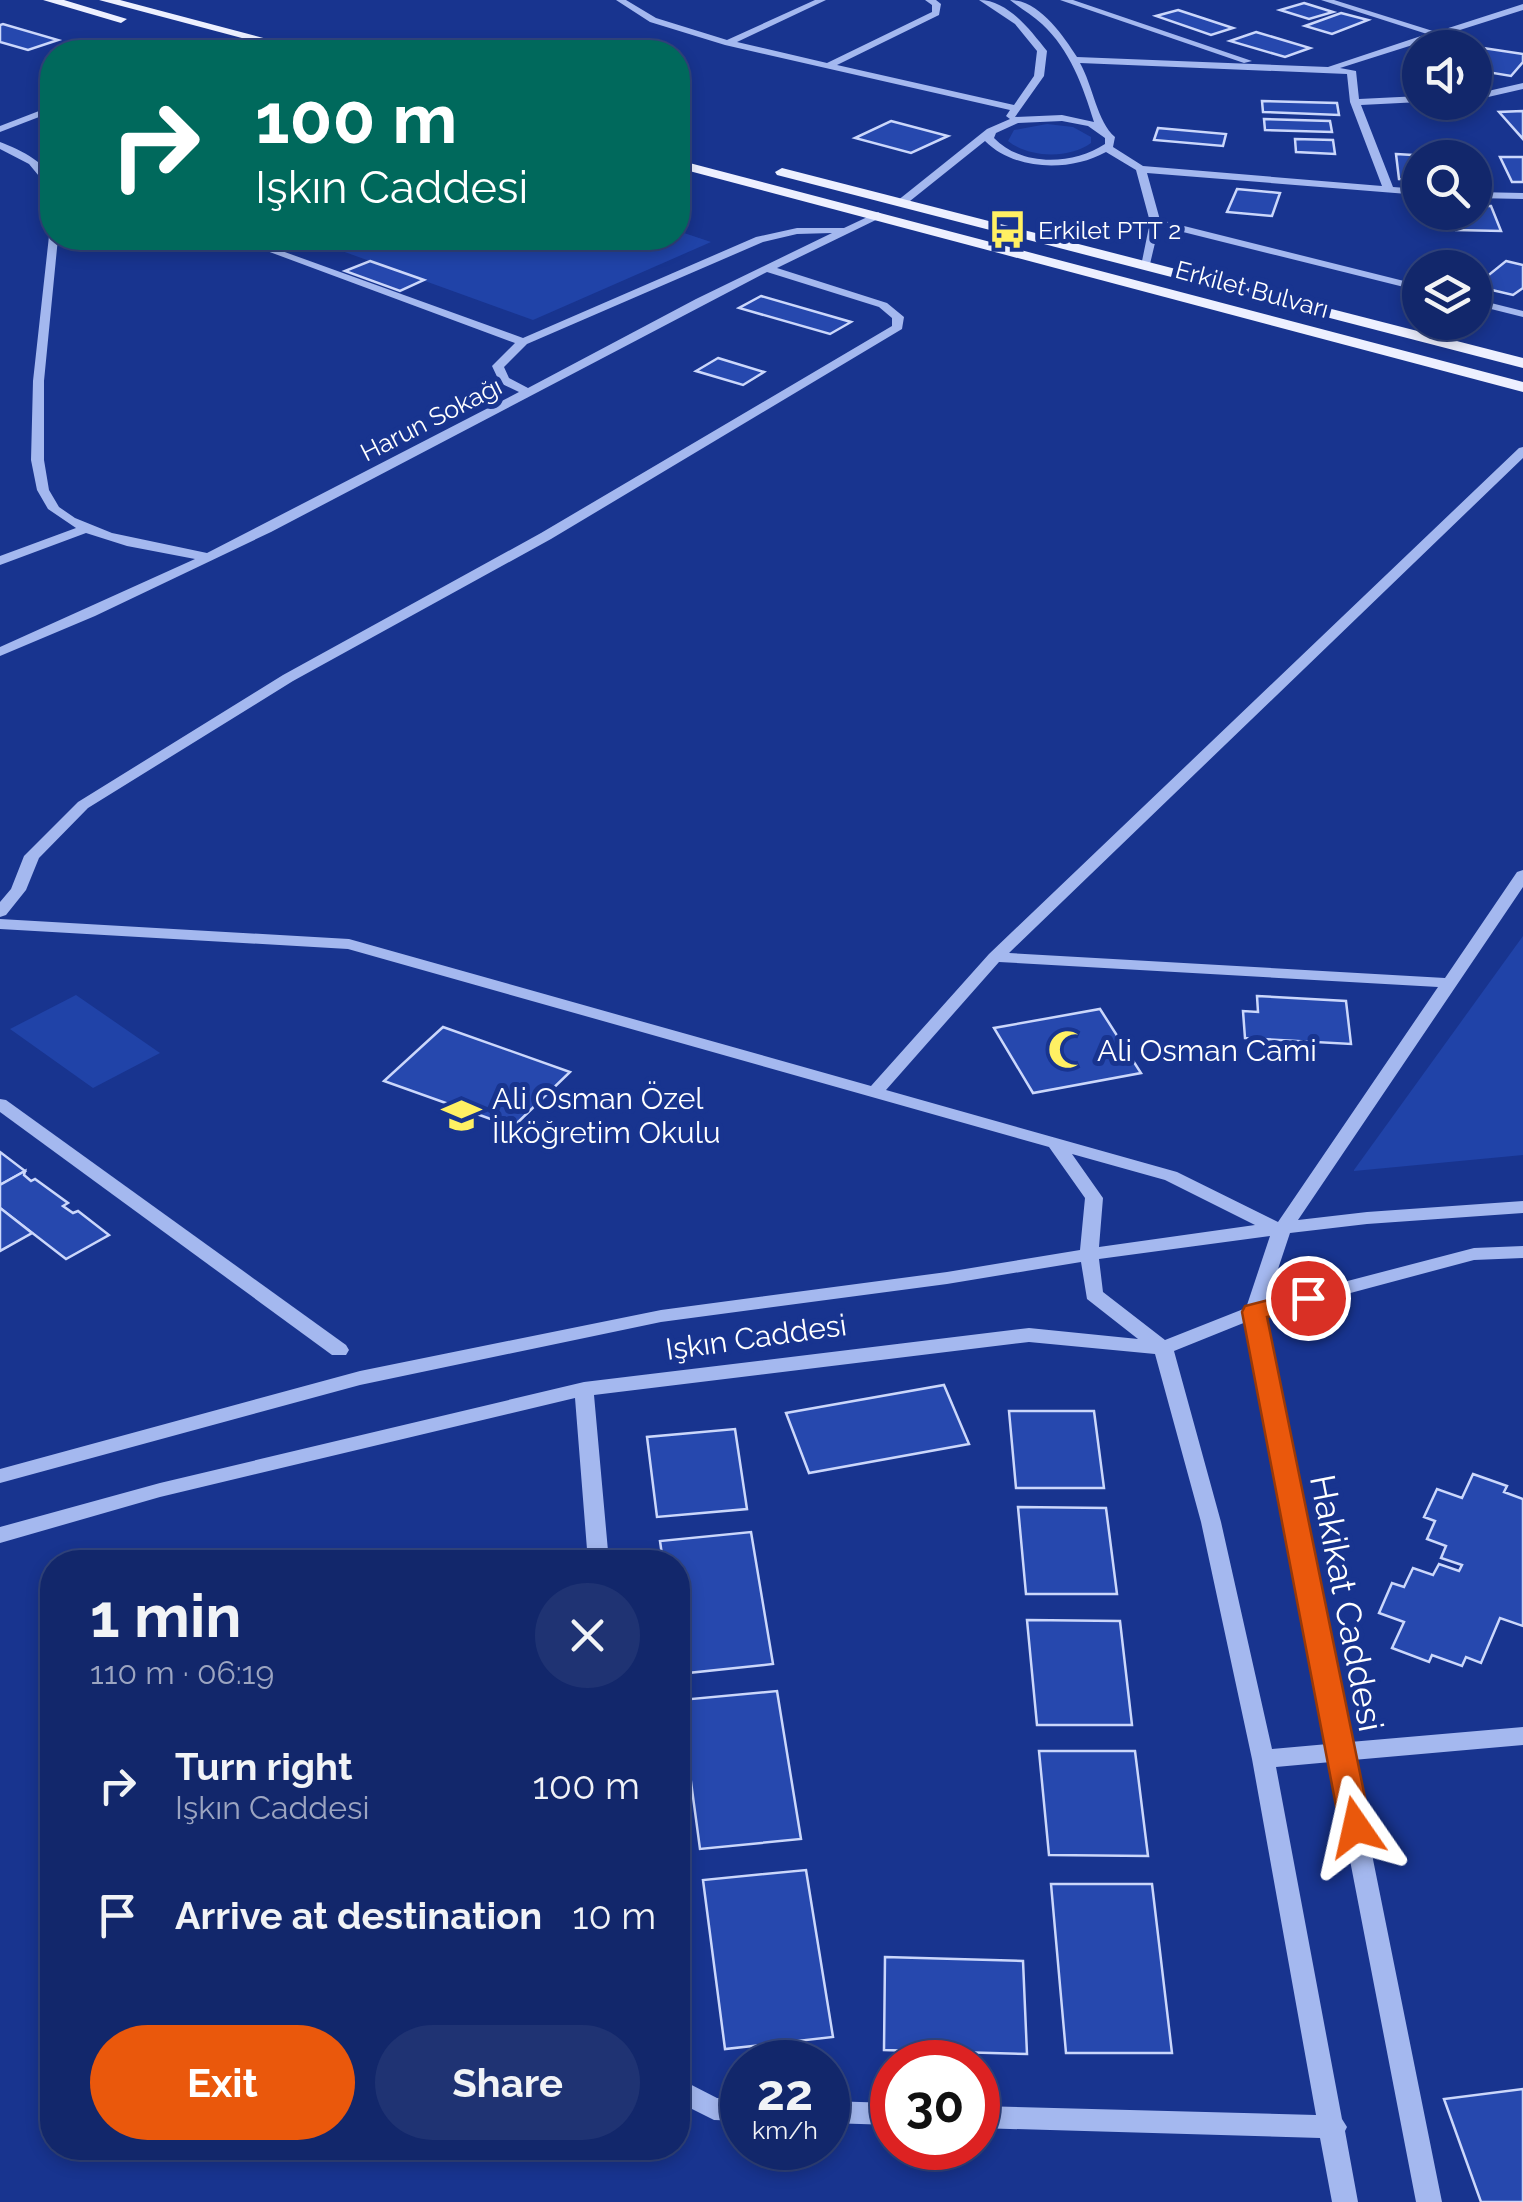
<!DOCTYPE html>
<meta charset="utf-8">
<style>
:root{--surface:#12276b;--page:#1f3373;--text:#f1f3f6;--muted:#9ca5c1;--line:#31447e;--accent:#ea580c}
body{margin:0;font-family:Raleway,sans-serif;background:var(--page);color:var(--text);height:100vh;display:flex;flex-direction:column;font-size:38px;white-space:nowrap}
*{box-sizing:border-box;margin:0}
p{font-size:32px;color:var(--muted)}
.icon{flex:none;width:55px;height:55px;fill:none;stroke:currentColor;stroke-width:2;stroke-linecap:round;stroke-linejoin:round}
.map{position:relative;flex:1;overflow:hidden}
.panel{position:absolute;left:40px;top:1550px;width:650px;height:610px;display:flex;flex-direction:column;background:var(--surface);border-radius:40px;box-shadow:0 5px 15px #0003,0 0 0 2px var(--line)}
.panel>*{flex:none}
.hud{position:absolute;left:40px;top:40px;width:650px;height:210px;border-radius:40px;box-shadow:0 5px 15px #0003,0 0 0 2px var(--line);background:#00695c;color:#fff;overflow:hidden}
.controls{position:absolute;left:1402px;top:30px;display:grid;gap:20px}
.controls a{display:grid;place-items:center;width:90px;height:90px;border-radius:50%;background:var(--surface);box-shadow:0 5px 15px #0003,0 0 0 2px var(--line);font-size:50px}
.speed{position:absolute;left:720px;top:2040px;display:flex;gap:20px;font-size:50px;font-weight:700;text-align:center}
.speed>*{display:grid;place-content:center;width:130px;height:130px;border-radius:50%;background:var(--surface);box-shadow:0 5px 15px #0003,0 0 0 2px var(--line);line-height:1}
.speed small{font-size:25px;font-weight:400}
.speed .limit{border:15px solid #d22;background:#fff;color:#111}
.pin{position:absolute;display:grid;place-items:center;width:85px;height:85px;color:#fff;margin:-42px;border:5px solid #fff;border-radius:50%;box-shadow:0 2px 10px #0007}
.me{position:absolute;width:110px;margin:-55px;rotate:349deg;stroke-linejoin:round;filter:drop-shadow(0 0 8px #0008)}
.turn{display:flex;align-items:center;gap:35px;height:210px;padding:0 50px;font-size:45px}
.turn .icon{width:130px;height:130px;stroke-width:2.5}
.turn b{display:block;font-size:70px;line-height:85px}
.round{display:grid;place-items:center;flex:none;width:105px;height:105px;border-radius:52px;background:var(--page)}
.head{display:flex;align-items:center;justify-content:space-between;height:170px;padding:0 50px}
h1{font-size:60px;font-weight:700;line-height:75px}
.primary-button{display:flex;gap:20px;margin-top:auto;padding:20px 50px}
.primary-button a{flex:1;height:115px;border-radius:60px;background:var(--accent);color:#fff;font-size:40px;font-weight:700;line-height:115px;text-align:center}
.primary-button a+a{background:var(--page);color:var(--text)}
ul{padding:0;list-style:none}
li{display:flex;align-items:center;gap:30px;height:130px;padding:0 50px}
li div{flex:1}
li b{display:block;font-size:38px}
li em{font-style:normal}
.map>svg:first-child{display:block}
.green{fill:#2043a8}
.building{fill:#2648ae;stroke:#cbd7fb;stroke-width:2.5}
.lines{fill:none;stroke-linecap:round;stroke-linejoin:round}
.minor{fill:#a4b8ef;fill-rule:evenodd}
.major{fill:#edf0ff;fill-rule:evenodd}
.route{fill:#ea580c;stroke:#983908;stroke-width:2.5}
.labels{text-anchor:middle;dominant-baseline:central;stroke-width:10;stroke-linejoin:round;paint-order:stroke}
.far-poi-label{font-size:25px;fill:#fff;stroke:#18348f;text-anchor:start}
.far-street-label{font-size:25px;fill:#fff;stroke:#18348f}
.poi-label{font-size:30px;fill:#fff;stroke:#18348f;text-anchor:start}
.street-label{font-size:30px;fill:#fff;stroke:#18348f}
.near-street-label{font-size:35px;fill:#fff;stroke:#18348f}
</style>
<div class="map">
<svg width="1523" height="2202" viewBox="0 0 1523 2202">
<rect width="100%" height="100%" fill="#18348f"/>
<!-- green -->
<g class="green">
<path d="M1047 124 1073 127 1091 137V143C1069 159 1029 158 1008 141L1014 130Z"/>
<path d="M678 231 711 242 533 320 306 238H678Z"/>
<path d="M1523 936V1155L1354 1171V1170Z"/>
<path d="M76 995 160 1053 93 1088 10 1029Z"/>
</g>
<!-- building -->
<g class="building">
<path d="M1304 3 1333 12 1309 19 1280 10Z"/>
<path d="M1178 10 1233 28 1211 35 1156 16Z"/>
<path d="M1341 13 1368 20 1332 34 1305 26Z"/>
<path d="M0 25 3 24 58 40 28 50 0 42Z"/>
<path d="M1256 32 1310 48 1285 57 1230 41Z"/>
<path d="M1450 43 1523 54V62L1511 76 1475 70V48H1446Z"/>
<path d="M1262 101 1337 103 1339 115 1263 112Z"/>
<path d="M1523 111V139L1499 112Z"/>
<path d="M1264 119 1330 121 1332 132 1265 130Z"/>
<path d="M891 121 948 136 911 153 855 138Z"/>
<path d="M1158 128 1226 134 1223 146 1154 140Z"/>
<path d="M1295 139 1333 140 1335 154 1296 152Z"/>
<path d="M1396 154 1430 156 1420 158V180L1399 179Z"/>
<path d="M1500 157H1523V182H1512Z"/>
<path d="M1237 189 1280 193 1272 216 1227 212Z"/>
<path d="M1475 206H1491L1501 231 1456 230 1450 212H1475Z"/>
<path d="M370 261 424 280 400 291 345 271Z"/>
<path d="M1506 261 1523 265V288L1513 295 1475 286Z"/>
<path d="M761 296 851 322 830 334 739 308Z"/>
<path d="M718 358 764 372 743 385 696 371Z"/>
<path d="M1257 996 1346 1001 1351 1044 1245 1038 1243 1011 1258 1012Z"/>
<path d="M1100 1009 1141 1073 1033 1093 994 1028Z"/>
<path d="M443 1027 570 1072 513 1127 384 1081Z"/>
<path d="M0 1152 25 1171 0 1185Z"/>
<path d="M25 1171 24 1175 31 1181 35 1179 68 1203 63 1206 73 1213 78 1211 109 1235 66 1259 0 1208V1185Z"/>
<path d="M0 1208 32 1233 0 1251Z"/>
<path d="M944 1385 969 1444 809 1473 786 1413Z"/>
<path d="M1009 1411H1094L1104 1488H1016Z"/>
<path d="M735 1429 747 1509 657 1517 647 1437Z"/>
<path d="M1473 1474 1507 1486 1504 1492 1523 1499V1626L1500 1618 1481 1663 1466 1657 1462 1666 1432 1655 1429 1662 1392 1648 1404 1622 1379 1613 1392 1583 1404 1587 1413 1568 1433 1575 1439 1564 1459 1571 1462 1565 1441 1558 1446 1546 1427 1539 1435 1521 1424 1517 1437 1489 1462 1498Z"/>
<path d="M1018 1507 1106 1508 1117 1594H1026Z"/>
<path d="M751 1532 773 1664 678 1674V1562H663L660 1541Z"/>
<path d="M1027 1620 1120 1621 1132 1725H1037Z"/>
<path d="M777 1691 801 1839 700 1849 680 1700Z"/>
<path d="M1039 1751H1135L1148 1856 1049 1855Z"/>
<path d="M806 1870 833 2037 725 2049 703 1880Z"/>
<path d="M1051 1884H1152L1172 2053H1066Z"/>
<path d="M885 1957 1023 1961 1027 2054 884 2050Z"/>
<path d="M1523 2089V2202H1481L1444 2099Z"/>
</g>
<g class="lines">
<!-- minor -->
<g class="minor">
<path d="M616 0H626L656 18 727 40 815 0H826L737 42 827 63 932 12V5L925 0H936L941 4 939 15 837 65 1014 105 1034 76 1037 51 1015 24 979 0C1008 0 1030 30 1047 51L1044 76 1015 117 1062 115 1094 122C1083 86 1070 50 1042 24 1032 15 1020 8 1010 0 1039 0 1063 35 1077 57L1328 67 1427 34 1321 0H1334L1436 32 1523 4V10L1340 68 1356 71 1359 99 1420 96V102L1361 105 1393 187 1420 189V195L1147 173 1160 220 1420 285V291L1159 226 1150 264 1141 266 1150 222 1136 170 1106 152C1070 172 1015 171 985 141L905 205H897V201L987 129 1010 119 1006 116 1010 110 725 45 650 22ZM1080 63 1347 74 1350 102 1382 186 1143 166 1113 147 1115 137C1097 122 1093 86 1080 63ZM1062 121 1088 126 1105 138V144C1073 165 1022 167 994 138L996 133 1018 123Z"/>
<path d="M1060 0H1073L1252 61 1244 63Z"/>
<path d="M222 44 225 45V49L201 52Z"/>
<path d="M1523 83V89L1475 100V94Z"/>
<path d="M52 106V112L0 132V126Z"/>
<path d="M0 142C20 150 52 163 52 188L48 187 29 164 0 149Z"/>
<path d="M1475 192 1523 193V199L1475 198Z"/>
<path d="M878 212 883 215 882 217 777 268 887 303 904 317 902 329 551 539 293 681 88 808 39 858 26 890 6 915 0 917V902L11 889 24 856 78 802 283 675 541 533 892 326V318L879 307 767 272 271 532 95 616 0 656V647L195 559 127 546 86 533 0 565V556L76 528 48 509 37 490 31 460 33 381 49 236 58 238 44 381V460L49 490 59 507 75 518 112 533 207 553 519 392 500 383 492 366 515 343 232 238H246L523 338 756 237 797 228H844ZM832 233 696 299 528 388 509 378 504 367 527 344 763 242 797 234Z"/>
<path d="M1475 299 1523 311V317L1475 305Z"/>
<path d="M1523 447V458L1009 953 1445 978 1517 872 1523 870V887L1298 1220 1367 1212 1523 1201V1213L1367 1224 1290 1233 1267 1302 1474 1248 1523 1246V1258L1474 1260 1264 1316 1350 1742 1523 1727V1745L1353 1760 1442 2202H1416L1331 1762 1276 1767 1342 2119 1347 2127 1345 2131 1358 2202H1332L1320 2138 978 2128V2106L1316 2115 1252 1759 1201 1522 1155 1354 1029 1342 594 1395 609 1562H588L575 1398 160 1497 0 1543V1527L160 1483 584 1382 1029 1328 1138 1339 1087 1299 1081 1262 947 1284 661 1322 360 1385 0 1483V1469L360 1371 661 1310 947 1272 1080 1250 1085 1198 1049 1147 348 949 0 929V919L349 939 871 1086 989 954 1519 448ZM999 962 1438 987 1278 1222 1177 1172 886 1090ZM1072 1154 1165 1180 1255 1225 1099 1247 1103 1198ZM1270 1236 1246 1308 1165 1340 1103 1292 1099 1259ZM1246 1322 1328 1744 1272 1749 1221 1522 1174 1351Z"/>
<path d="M0 1099 6 1100 346 1345 349 1350 346 1355H332L0 1112Z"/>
<path d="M678 2078 717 2098 742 2099V2121L714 2120 678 2102Z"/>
<path d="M828 2101 892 2103V2125L828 2123Z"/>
</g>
<!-- major -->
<g class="major">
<path d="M43 0H64L127 19 121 23Z"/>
<path d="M99 0H120L316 52H295Z"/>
<path d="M678 160 1523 382V392L678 168Z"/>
<path d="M782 168 1523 358V368L777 175 775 172Z"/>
</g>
</g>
<!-- route -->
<path class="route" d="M1308 1290 1320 1298 1317 1304 1267 1317 1371 1827 1366 1835 1356 1839 1345 1835 1340 1827 1242 1312 1245 1306Z"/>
<!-- icons -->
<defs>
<symbol id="bus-bare" viewBox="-9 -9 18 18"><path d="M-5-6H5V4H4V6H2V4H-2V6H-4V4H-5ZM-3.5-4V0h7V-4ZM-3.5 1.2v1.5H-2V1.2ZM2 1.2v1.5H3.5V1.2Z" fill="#fff063" stroke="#18348f" stroke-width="2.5" paint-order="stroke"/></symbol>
<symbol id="mosque-bare" viewBox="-9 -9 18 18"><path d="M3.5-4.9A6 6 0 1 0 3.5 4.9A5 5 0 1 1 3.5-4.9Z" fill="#fff063" stroke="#18348f" stroke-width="2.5" paint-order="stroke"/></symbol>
<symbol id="school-bare" viewBox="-9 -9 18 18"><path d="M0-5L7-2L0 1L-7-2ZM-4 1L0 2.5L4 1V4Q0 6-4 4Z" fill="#fff063" stroke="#18348f" stroke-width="2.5" paint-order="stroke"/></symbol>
</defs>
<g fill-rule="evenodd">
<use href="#bus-bare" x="980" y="202" width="55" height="55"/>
<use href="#mosque-bare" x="1040" y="1022" width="55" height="55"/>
<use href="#school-bare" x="434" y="1088" width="55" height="55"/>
</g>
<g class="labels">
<!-- far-poi labels -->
<g class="far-poi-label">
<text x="1038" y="230">Erkilet PTT 2</text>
</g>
<!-- far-street labels -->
<g class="far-street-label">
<text transform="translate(1252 289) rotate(15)">Erkilet Bulvarı</text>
<text transform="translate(431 419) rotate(-27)">Harun Sokağı</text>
</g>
<!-- poi labels -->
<g class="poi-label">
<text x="1097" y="1050">Ali Osman Cami</text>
<text x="492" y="1098">Ali Osman Özel<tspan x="492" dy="34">İlköğretim Okulu</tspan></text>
</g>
<!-- street labels -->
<g class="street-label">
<text transform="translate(756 1337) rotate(-8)">Işkın Caddesi</text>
</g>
<!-- near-street labels -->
<g class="near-street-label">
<text transform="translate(1347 1603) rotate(79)">Hakikat Caddesi</text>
</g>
</g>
</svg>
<div class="controls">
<a><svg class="icon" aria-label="sound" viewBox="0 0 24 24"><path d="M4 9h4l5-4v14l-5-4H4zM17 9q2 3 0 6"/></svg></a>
<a><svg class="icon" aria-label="search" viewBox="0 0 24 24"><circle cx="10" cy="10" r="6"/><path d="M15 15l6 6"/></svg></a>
<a><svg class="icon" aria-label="layers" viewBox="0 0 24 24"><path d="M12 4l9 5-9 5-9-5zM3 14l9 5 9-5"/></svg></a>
</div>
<div class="speed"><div>22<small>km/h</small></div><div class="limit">30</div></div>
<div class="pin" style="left:1308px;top:1298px;background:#d93025"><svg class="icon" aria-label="arrive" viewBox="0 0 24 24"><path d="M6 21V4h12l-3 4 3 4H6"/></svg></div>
<svg class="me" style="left:1356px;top:1827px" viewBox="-20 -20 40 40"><path d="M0-17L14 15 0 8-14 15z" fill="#ea580c" stroke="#fff" stroke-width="4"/></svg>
<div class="hud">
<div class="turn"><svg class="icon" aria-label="right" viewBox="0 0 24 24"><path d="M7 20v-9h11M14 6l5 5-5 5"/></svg><div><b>100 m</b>Işkın Caddesi</div></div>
</div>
<section class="panel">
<div class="head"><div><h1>1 min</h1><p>110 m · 06:19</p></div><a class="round"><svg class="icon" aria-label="close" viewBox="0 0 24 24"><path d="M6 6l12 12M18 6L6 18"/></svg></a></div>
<ul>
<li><svg class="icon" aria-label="right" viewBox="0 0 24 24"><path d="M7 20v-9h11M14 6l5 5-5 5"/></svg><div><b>Turn right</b><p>Işkın Caddesi</p></div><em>100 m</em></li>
<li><svg class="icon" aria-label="arrive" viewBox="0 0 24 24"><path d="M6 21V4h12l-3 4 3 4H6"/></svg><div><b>Arrive at destination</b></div><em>10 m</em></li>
</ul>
<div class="primary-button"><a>Exit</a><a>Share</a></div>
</section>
</div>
